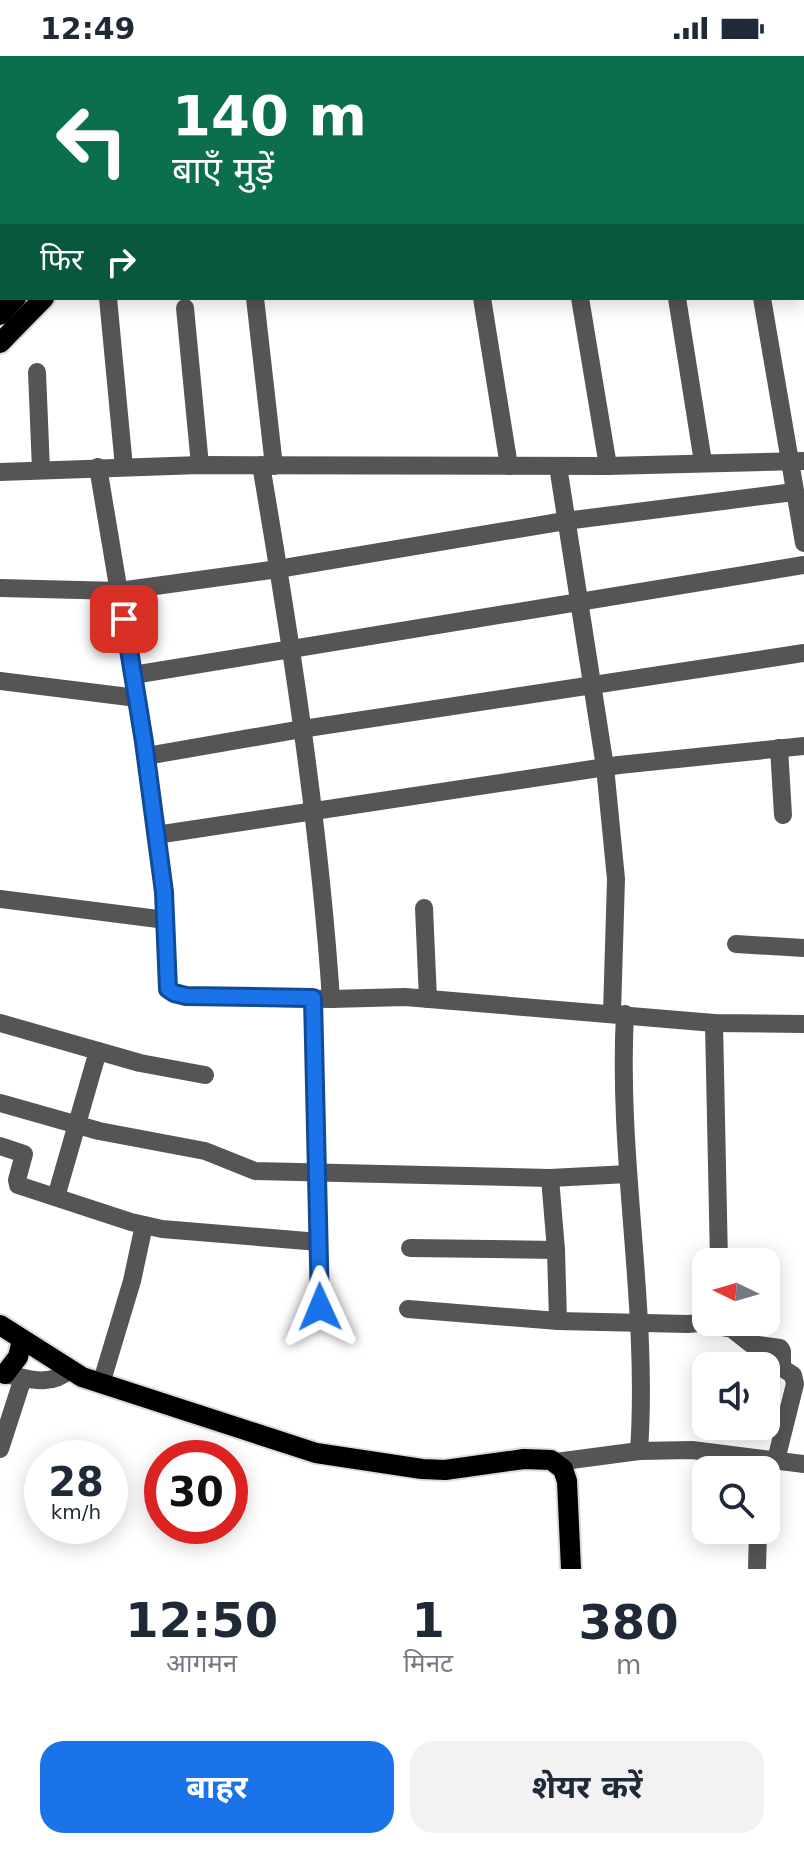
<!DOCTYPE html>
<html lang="hi">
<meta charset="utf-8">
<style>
:root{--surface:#fff;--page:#f2f2f3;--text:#1f2937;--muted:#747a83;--accent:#1a73e8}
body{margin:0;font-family:"DejaVu Sans","Noto Sans Devanagari",sans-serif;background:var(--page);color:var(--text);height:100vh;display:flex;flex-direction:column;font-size:30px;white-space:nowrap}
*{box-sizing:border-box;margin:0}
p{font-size:26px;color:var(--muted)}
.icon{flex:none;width:44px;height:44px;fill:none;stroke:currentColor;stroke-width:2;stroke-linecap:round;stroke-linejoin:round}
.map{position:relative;height:1513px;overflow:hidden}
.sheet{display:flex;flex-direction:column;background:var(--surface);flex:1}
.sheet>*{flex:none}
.hud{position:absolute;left:0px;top:0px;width:804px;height:244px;box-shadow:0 4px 20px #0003;background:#0b6e4f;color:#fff;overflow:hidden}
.needle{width:52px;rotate:275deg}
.controls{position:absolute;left:692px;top:1192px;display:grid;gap:16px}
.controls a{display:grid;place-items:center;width:88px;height:88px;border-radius:16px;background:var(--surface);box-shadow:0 4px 20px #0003;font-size:40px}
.speed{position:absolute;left:24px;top:1384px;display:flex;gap:16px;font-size:40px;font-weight:700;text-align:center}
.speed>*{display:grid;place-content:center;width:104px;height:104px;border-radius:50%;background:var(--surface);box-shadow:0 4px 20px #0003;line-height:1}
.speed small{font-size:20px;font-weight:400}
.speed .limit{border:12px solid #d22;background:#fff;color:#111}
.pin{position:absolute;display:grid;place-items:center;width:68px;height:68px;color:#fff;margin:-34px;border-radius:16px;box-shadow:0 4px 12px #0006}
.me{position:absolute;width:88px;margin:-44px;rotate:359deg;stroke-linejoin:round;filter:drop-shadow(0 0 6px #0008)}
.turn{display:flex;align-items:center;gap:28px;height:168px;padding:0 40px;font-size:36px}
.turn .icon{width:104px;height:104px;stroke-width:2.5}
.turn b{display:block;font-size:56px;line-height:68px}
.then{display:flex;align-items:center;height:76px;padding:0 40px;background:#0003;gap:16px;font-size:30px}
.eta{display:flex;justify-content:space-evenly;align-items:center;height:136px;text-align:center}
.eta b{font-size:48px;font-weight:700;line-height:56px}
.cta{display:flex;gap:16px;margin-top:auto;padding:16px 40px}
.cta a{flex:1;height:92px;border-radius:24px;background:var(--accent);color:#fff;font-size:32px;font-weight:700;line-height:92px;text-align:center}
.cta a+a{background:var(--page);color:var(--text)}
.status{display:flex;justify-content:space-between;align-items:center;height:56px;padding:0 40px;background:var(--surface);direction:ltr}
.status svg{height:22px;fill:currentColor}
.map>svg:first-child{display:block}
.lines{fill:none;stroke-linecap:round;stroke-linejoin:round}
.major-casing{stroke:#dbdbdb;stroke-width:24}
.minor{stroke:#555;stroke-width:18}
.major{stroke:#000;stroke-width:20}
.route-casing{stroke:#114b97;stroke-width:20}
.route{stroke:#1a73e8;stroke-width:14}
</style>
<div class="status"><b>12:49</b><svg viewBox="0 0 49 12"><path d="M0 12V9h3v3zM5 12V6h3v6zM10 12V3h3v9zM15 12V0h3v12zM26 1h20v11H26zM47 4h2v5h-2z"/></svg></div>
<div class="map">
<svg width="804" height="1513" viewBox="0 0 804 1513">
<rect width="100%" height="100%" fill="#fff"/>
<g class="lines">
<defs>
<g id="major">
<path d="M223 2 225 0"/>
<path d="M253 2 255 0"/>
<path d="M0 259 16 242"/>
<path d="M0 287 44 242"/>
<path d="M0 1269 82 1321 316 1397 422 1413 445 1414 524 1403 551 1404 563 1413 567 1425 571 1513"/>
<path d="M5 1318 18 1301 22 1284"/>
</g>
</defs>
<!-- major casing -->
<use href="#major" class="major-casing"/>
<!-- minor -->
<g class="minor">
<path d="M161 0 163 2"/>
<path d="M305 0 306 2"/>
<path d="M393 0V2"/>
<path d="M708 0V2"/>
<path d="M0 5 2 7"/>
<path d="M802 10 804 9"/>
<path d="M0 101 2 103"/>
<path d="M0 183 2 184"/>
<path d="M108 242 124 411"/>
<path d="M255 242 274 410"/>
<path d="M482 242 509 410"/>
<path d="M580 242 608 410"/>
<path d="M677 242 703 406"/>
<path d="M762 242 804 487"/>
<path d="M185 252 200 409"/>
<path d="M37 316 41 414"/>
<path d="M261 409C291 586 319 764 331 943"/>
<path d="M558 410 605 711 616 823 612 957"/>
<path d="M98 411 144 686 164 836 168 933 174 937 186 940 331 943 405 941 714 967 804 968"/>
<path d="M0 416 200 409 608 410 804 405"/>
<path d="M0 532 119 535 278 513 565 465 794 436"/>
<path d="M133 619 804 509"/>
<path d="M0 625 137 642"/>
<path d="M779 692 783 759"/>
<path d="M146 700 302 673 804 597"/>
<path d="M156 779 619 709 804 690"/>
<path d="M0 843 166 864"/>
<path d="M424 852 428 943"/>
<path d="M736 888 804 892"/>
<path d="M313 942 320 1251"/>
<path d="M625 958C617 1104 649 1249 639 1395"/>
<path d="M0 967 140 1007 205 1019"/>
<path d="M714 967 719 1206"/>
<path d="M0 1047 99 1075 205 1095 255 1115 550 1122 628 1118"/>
<path d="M0 1090 24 1098 17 1124 18 1129 131 1166 162 1173 319 1186"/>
<path d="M550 1122 556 1194 558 1265"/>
<path d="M56 1141 98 995"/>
<path d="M410 1192 556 1194"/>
<path d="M408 1253 558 1265 688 1268 710 1266"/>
<path d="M707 1268 732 1273 751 1288 780 1292 782 1295V1312L793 1319 795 1328 776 1404"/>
<path d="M10 1319C32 1324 52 1330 69 1314"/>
<path d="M101 1328 132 1225 144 1169"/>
<path d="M0 1393 23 1322"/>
<path d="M556 1406 639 1395 692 1394 804 1408"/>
<path d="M757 1513 758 1474"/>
</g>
<!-- major -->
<use href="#major" class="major"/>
</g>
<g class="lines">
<defs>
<path id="route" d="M124 563 144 686 164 836 168 933 174 937 186 940 313 942 320 1251"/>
</defs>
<!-- route casing -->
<use href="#route" class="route-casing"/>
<!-- route -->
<use href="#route" class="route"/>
</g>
</svg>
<div class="controls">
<a><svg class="needle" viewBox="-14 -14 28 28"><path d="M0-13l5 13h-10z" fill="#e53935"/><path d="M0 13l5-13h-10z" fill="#747a83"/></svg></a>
<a><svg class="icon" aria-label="sound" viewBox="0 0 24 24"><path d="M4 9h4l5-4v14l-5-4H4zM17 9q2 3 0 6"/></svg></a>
<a><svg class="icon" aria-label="search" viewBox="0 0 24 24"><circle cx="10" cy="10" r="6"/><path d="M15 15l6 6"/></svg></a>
</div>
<div class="speed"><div>28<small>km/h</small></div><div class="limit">30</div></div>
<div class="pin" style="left:124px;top:563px;background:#d93025"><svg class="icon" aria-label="arrive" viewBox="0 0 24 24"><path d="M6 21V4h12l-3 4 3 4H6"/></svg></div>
<svg class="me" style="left:320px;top:1251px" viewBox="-20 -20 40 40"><path d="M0-17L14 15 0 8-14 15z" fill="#1a73e8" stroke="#fff" stroke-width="4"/></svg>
<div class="hud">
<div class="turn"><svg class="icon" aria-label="left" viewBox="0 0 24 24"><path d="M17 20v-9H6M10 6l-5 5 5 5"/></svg><div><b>140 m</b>बाएँ मुड़ें</div></div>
<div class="then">फिर<svg class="icon" aria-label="right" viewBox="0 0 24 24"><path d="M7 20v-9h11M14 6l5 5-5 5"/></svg></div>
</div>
</div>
<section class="sheet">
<div class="eta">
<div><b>12:50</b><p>आगमन</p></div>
<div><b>1</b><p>मिनट</p></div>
<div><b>380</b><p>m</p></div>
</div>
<div class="cta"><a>बाहर</a><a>शेयर करें</a></div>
</section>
